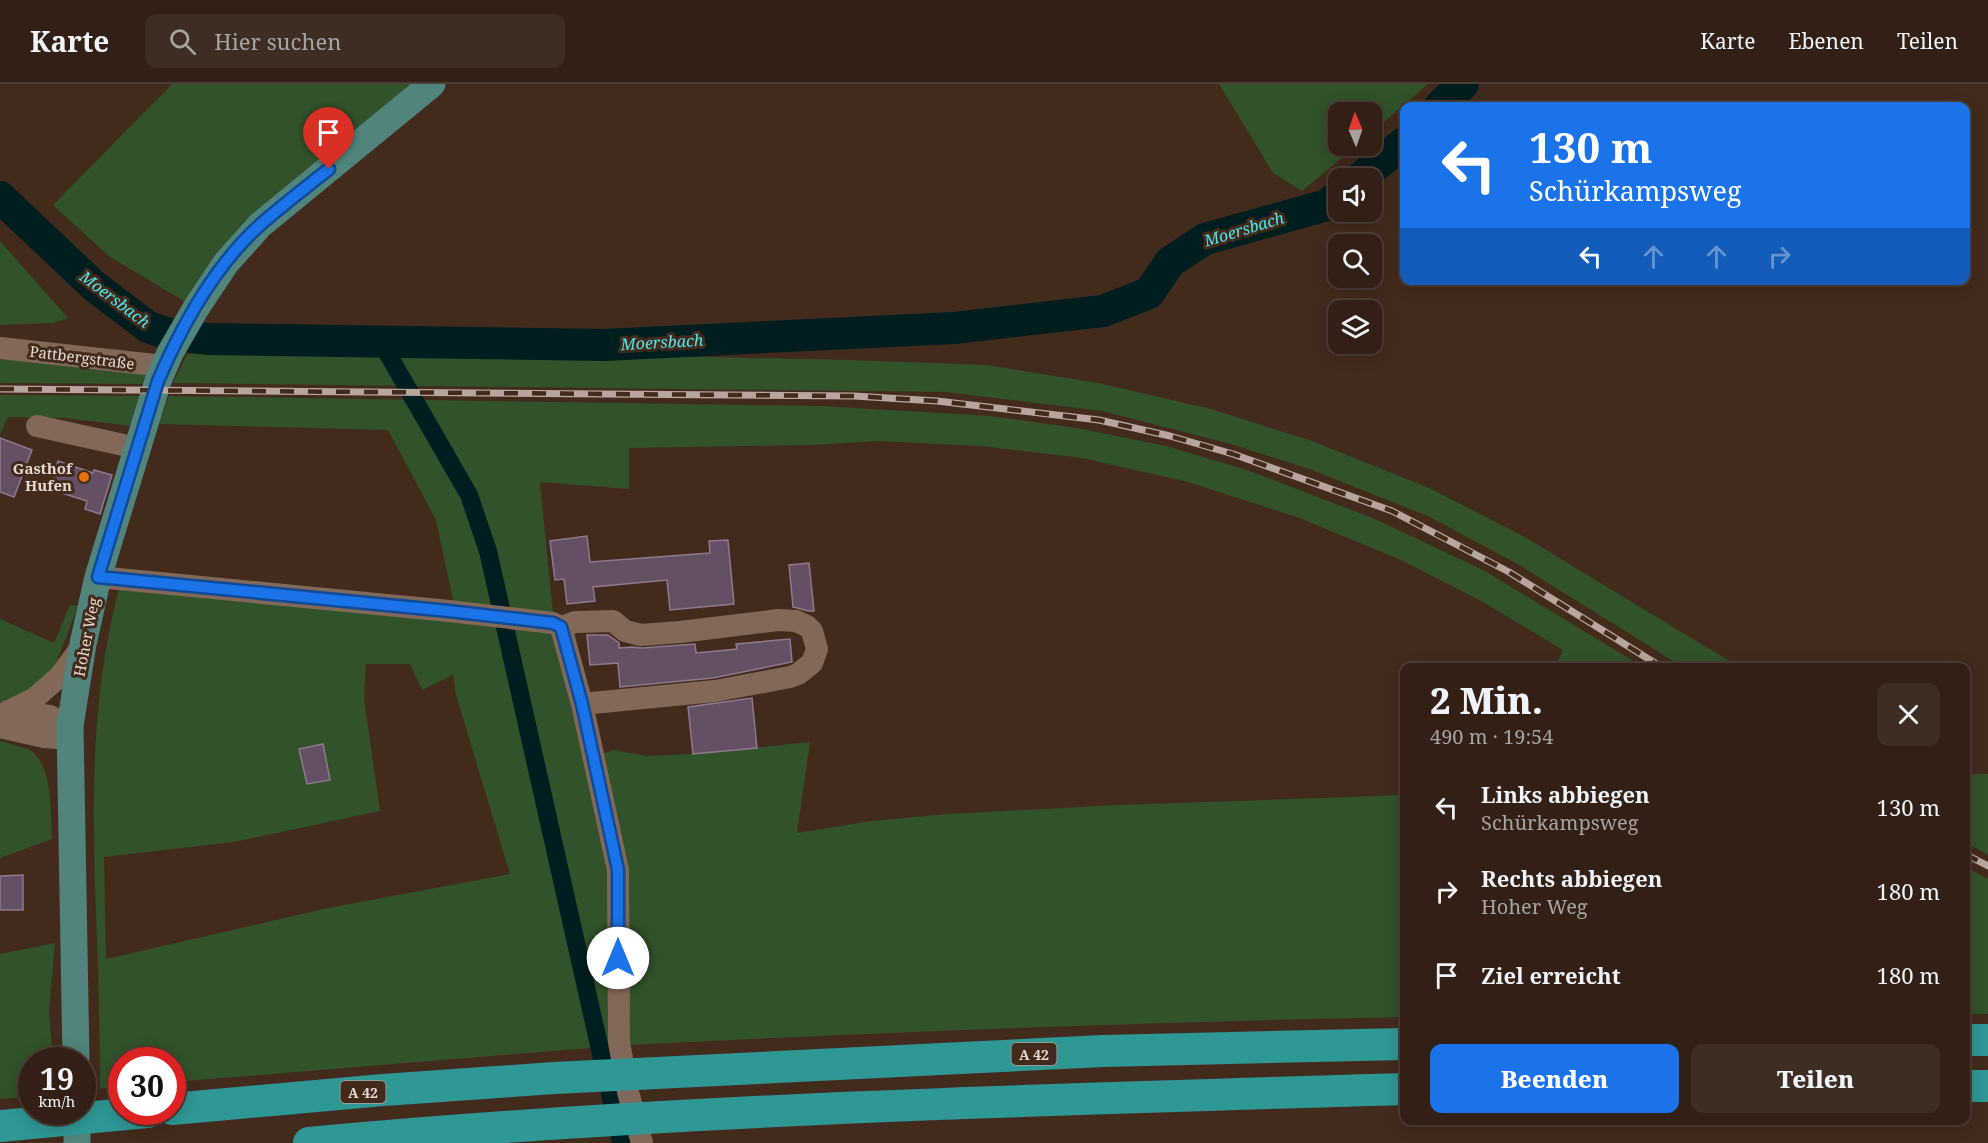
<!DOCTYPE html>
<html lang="de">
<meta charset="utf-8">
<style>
:root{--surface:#322016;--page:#3d2d23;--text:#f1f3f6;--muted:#a8a3a1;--line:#4d3e35;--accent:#1a73e8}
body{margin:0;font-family:"Noto Serif",serif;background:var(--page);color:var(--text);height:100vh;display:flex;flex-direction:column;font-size:22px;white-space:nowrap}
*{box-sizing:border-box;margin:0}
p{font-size:20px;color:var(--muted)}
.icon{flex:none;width:33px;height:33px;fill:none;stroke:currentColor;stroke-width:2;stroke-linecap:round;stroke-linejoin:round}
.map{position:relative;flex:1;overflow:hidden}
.panel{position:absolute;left:1400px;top:579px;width:570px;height:462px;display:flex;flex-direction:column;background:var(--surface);border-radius:12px;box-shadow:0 3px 15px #0003,0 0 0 2px var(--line)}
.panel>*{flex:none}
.guide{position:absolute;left:1400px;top:18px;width:570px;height:183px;border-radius:12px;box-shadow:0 3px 15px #0003,0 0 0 2px var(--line);background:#1a73e8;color:#fff;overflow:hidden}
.needle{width:39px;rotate:358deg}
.controls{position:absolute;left:1328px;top:18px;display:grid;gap:12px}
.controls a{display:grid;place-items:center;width:54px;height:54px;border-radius:12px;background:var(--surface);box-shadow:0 3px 15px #0003,0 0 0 2px var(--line);font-size:30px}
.speed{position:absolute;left:18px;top:963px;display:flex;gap:12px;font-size:30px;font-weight:700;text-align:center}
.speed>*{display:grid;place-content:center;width:78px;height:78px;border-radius:50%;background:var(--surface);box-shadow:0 3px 15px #0003,0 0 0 2px var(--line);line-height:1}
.speed small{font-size:15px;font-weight:400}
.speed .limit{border:9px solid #d22;background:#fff;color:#111}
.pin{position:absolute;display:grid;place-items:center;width:51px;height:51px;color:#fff;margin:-62px -26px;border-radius:50% 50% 50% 0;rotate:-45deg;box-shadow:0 0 6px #0007}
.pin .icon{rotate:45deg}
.me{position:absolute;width:66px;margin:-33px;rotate:0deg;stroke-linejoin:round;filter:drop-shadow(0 0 4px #0008)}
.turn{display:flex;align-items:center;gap:21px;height:126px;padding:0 30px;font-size:27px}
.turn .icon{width:78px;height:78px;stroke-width:2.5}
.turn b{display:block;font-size:42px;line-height:51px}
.lanes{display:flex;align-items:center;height:57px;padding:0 30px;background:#0003;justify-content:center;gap:30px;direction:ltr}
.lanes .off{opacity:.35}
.round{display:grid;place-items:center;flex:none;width:63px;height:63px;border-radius:12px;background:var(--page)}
.overview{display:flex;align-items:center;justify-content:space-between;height:102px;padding:0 30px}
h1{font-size:36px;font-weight:800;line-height:45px}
.action{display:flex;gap:12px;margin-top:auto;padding:12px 30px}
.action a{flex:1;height:69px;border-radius:12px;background:var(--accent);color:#fff;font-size:24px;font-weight:800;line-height:69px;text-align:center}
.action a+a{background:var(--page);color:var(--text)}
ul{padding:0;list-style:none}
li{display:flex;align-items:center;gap:18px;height:84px;padding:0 30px}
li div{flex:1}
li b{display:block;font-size:22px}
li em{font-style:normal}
header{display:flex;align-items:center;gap:36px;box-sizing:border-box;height:84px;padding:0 30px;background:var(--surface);border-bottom:2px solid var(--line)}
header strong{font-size:28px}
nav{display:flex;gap:33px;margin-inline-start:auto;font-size:21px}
.search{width:420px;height:54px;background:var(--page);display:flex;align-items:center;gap:15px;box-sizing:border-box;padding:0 21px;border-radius:12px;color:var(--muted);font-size:22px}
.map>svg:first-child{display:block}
.green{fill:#31522a;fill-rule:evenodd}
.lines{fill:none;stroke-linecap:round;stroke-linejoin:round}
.canal{stroke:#001e1f;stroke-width:18}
.river{stroke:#001e1f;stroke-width:32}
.building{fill:#645064;stroke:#8e798e;stroke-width:1.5}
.minor{stroke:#826858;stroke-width:22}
.major{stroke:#50847c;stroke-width:27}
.highway{stroke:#2f9794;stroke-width:32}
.rail-casing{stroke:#b7a69b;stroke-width:7}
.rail{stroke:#422b1d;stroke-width:4.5;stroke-dasharray:14;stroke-linecap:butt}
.route-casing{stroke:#114b97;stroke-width:15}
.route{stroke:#1a73e8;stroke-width:10}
.food-dot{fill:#e8710a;stroke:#422b1d;stroke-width:2}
.labels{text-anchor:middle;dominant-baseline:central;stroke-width:6;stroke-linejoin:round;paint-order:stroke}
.shield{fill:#422b1d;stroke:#b6a59a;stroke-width:1.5}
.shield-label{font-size:14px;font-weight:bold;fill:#e8d9d0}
.street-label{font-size:15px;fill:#e8d9d0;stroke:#422b1d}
.poi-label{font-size:15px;font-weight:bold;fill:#e8d9d0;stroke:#422b1d;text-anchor:end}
.water-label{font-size:16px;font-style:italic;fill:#4de8ee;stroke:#422b1d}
</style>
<header>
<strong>Karte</strong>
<div class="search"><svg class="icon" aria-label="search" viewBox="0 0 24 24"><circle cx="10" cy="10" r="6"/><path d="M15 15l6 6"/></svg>Hier suchen</div>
<nav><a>Karte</a><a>Ebenen</a><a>Teilen</a></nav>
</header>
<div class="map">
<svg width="1988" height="1059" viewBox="0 0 1988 1059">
<rect width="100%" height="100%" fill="#422b1d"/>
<!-- green -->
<g class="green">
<path d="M172 0H432L260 141 196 224 110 173 53 121Z"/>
<path d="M1219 0H1428L1371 49V28H1338V62H1356L1302 107 1273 89Z"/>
<path d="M0 157 68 234 53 239 0 241Z"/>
<path d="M0 269 157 274 145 300 0 299Z"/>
<path d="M187 270 710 273 851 276 987 281 1098 299 1211 325 1312 357 1429 404 1523 452 1739 583H1683L1519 481 1430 433 1312 386 1231 360 1102 327 945 308 173 299Z"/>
<path d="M0 311H10L142 312 131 342 65 334 8 333 0 351Z"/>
<path d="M169 312 821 322 991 332 1077 344 1166 362 1247 386 1375 435 1485 487 1643 583H1555L1563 566 1483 518 1401 476 1297 433 1188 398 1082 374 980 362 877 357 812 361 629 364V405L540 398 553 530 454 521 436 436 388 346 159 340Z"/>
<path d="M119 504 553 545 612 787 614 962 173 998 172 976H122L121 1002 100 1005C100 963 99 922 98 881 93 752 86 631 119 504ZM366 580H410L422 606 453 591 456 611 510 790 328 824 106 875 104 773 234 758 380 727 364 615Z"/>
<path d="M70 521 78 522 56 579 45 596 10 618H0V535L54 559Z"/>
<path d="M0 657C9 660 19 662 28 665 53 677 51 731 52 755L0 774Z"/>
<path d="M810 658 797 749 872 737 947 730 1119 721 1404 711V933C1145 938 887 948 628 961L601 670 614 666 647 672 693 670Z"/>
<path d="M1965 690H1988V771L1965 758Z"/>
<path d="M1965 782 1988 795V930H1965Z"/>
<path d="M55 859 49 926 53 976H32L31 1012 0 1015V870Z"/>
</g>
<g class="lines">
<!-- canal -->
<path class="canal" d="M381 258 469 411 488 467 621 1059"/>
<!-- river -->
<g class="river">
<path d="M1440 22 1463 0"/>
<path d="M1360 94 1404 59"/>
<path d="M0 113 94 202 148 243 169 250 207 255 604 261 954 244 1103 227 1149 209 1170 178 1205 155 1327 121 1338 112"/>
</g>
</g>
<!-- building -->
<g class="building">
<path d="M0 354 32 366 14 413 0 408Z"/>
<path d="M58 377 93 389 94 386 112 391 100 430 85 425 87 417 49 405Z"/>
<path d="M587 452 590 478 710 469 709 457 728 456 734 520 670 526 667 496 593 503 595 517 567 520 564 495 555 496 550 457Z"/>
<path d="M809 479 814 527H808L793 523 789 481Z"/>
<path d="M587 551H608L619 559V564L632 563 642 564 695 560 696 569 737 565 736 560 790 555 792 578 713 594 620 603 618 579 590 581Z"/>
<path d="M752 614 757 664 693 670 688 623Z"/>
<path d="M323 660 330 696 307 700 299 665Z"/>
<path d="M23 791V826H0V792Z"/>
</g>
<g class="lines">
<!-- minor -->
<g class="minor">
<path d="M0 264 164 282"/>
<path d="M37 342 137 364"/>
<path d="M98 493 449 527 553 539 561 543 582 620 618 786 619 958 628 1008 642 1059"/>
<path d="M561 543 575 538 613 537 625 547 641 551 680 548 778 536 796 537 807 542 812 547 817 565 812 579 798 590 790 593 715 607 582 620"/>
<path d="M8 627 50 632 70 642"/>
<path d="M9 627 35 614 60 592 82 562"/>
<path d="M0 643 44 653 69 655"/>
</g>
<!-- major -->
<g class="major">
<path d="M76 976 70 642 83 560 98 493 158 297 170 269 196 224 226 179 260 141 432 0"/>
<path d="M77 1028V1059"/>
</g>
<!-- highway -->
<g class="highway">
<path d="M1965 956H1988"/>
<path d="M1965 1002H1988"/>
<path d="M172 1025 383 1006 554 994 1103 967 1404 960"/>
<path d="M0 1042 147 1028"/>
<path d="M309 1059C673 1025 1039 1016 1404 1005"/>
</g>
<defs>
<g id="rail">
<path d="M0 305 854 312 937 317 1099 336 1170 352 1233 370 1392 427 1509 488 1663 584"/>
<path d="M1965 770 1988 782"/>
</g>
</defs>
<!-- rail casing -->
<use href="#rail" class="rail-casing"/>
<!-- rail -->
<use href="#rail" class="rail"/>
</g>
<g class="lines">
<defs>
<path id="route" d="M329 85C306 103 283 121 261 140 215 181 182 241 158 297L98 493 449 527 553 539 561 543 582 620 618 786V874"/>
</defs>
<!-- route casing -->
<use href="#route" class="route-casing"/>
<!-- route -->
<use href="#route" class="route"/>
</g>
<!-- markers -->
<circle class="food-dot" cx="84" cy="393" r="6"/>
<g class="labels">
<!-- shield labels -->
<g class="shield">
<rect x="1011.5" y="959" width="45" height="22" rx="4.5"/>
<rect x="340.5" y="997" width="45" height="22" rx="4.5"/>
</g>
<g class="shield-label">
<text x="1034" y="970">A 42</text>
<text x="363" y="1008">A 42</text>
</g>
<!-- street labels -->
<g class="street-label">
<text transform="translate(82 273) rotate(7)">Pattbergstraße</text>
<text transform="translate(86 553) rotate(-79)">Hoher Weg</text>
</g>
<!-- poi labels -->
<g class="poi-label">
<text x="72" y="384">Gasthof<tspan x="72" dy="17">Hufen</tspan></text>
</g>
<!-- water labels -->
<g class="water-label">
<text transform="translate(1244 145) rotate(-17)">Moersbach</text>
<text transform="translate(115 215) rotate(37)">Moersbach</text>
<text transform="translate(662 258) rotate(-3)">Moersbach</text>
</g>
</g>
</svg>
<div class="controls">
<a><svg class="needle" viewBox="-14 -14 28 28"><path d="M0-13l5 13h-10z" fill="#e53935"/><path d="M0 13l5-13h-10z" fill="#a8a3a1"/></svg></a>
<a><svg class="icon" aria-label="sound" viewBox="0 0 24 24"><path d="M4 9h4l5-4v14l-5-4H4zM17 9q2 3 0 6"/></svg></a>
<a><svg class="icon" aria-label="search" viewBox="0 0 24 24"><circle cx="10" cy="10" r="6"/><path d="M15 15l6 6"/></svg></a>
<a><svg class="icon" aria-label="layers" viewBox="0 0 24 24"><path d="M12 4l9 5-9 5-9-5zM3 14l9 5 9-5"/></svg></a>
</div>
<div class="speed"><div>19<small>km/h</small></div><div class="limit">30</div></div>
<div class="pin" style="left:329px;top:85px;background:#d93025"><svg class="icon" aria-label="arrive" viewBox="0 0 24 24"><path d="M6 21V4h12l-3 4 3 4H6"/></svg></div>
<svg class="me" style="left:618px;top:874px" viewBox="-20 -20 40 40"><circle r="19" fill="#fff"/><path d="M0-13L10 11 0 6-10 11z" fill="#1a73e8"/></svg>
<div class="guide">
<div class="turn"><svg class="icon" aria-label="left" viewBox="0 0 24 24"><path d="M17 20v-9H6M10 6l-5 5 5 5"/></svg><div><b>130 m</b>Schürkampsweg</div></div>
<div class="lanes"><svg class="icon" aria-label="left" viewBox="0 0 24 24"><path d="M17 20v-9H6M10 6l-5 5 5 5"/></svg><svg class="icon off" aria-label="ahead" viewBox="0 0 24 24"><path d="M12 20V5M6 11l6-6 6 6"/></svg><svg class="icon off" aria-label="ahead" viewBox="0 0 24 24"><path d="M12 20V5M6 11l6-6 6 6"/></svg><svg class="icon off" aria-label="right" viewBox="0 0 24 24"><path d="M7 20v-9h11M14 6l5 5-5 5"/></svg></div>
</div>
<section class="panel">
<div class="overview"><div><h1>2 Min.</h1><p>490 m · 19:54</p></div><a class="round"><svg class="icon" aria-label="close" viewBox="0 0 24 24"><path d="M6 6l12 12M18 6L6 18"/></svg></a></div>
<ul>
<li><svg class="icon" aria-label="left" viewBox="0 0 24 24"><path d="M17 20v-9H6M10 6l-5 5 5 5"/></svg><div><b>Links abbiegen</b><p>Schürkampsweg</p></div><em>130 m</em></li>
<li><svg class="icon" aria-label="right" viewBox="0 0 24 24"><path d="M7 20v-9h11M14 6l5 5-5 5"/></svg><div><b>Rechts abbiegen</b><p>Hoher Weg</p></div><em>180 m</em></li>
<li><svg class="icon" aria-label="arrive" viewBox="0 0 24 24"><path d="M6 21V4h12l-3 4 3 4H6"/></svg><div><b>Ziel erreicht</b></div><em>180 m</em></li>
</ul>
<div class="action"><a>Beenden</a><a>Teilen</a></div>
</section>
</div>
